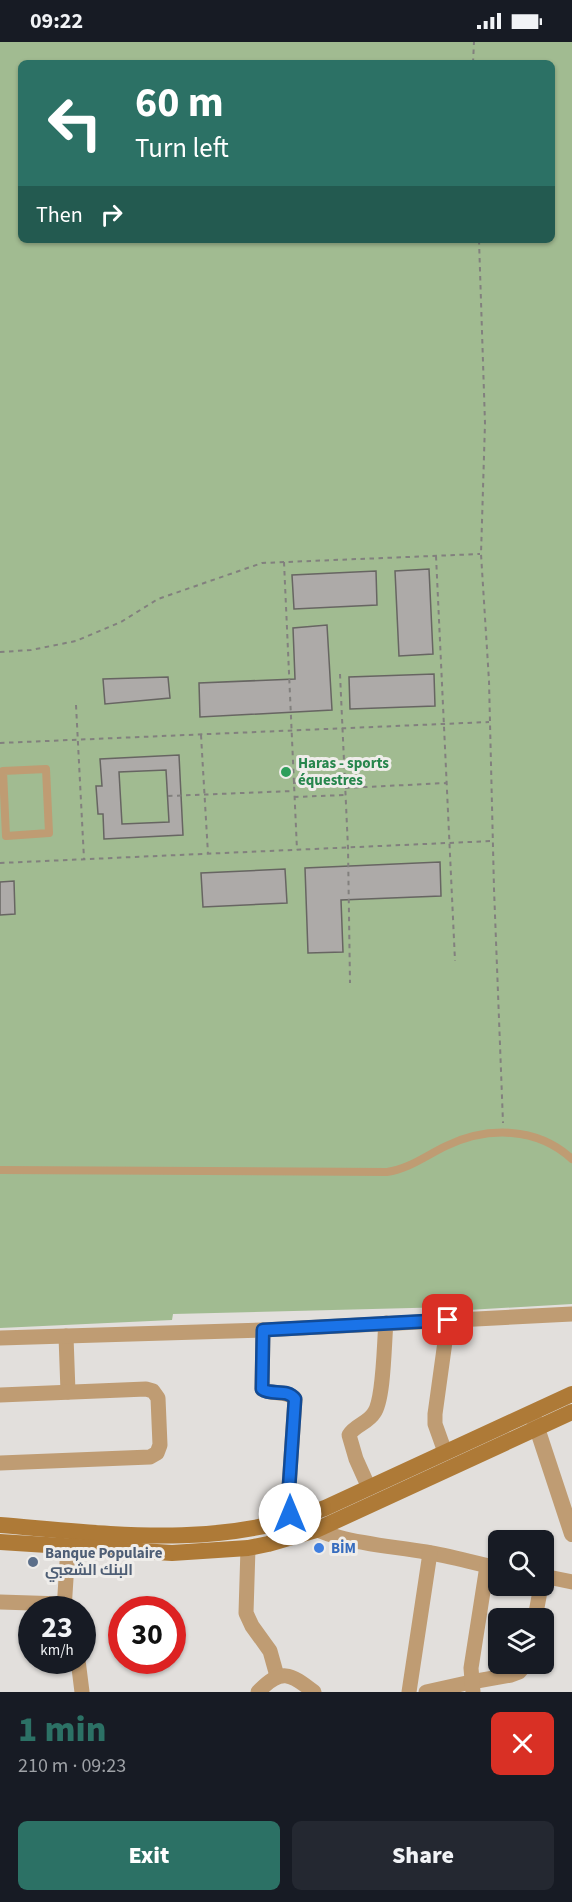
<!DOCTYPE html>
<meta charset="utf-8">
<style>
:root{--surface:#171b24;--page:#242831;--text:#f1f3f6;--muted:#9ea1a6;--accent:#2c7165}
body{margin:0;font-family:"Source Sans 3",Cairo,sans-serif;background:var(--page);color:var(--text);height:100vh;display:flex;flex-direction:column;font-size:22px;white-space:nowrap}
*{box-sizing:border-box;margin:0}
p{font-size:20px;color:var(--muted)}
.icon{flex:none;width:33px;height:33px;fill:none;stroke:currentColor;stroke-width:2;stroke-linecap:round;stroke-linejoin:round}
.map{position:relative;height:1650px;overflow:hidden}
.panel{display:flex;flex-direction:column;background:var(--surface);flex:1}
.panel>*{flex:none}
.guide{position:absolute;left:18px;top:18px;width:537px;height:183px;border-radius:9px;box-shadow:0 2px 4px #0004;background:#2c7165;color:#fff;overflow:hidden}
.tools{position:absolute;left:488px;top:1488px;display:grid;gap:12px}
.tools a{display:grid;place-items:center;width:66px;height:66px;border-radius:9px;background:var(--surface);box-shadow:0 2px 4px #0004;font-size:30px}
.speed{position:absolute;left:18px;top:1554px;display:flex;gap:12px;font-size:30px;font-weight:700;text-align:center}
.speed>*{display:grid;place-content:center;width:78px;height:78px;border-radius:50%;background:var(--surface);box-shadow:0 2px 4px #0004;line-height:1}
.speed small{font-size:15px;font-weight:400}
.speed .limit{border:9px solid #d22;background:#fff;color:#111}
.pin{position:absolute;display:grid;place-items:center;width:51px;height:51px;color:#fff;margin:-26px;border-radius:12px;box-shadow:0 3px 9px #0006}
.me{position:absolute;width:66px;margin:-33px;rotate:0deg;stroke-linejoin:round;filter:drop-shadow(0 0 4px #0008)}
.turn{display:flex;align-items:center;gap:21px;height:126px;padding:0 18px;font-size:27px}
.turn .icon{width:78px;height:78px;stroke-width:2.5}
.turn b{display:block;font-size:42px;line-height:51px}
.then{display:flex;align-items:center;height:57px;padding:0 18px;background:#0003;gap:12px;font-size:22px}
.round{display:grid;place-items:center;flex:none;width:63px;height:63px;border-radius:9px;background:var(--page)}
.overview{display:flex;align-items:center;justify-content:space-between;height:102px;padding:0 18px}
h1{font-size:36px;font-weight:800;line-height:45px;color:var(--accent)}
.button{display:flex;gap:12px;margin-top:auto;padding:12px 18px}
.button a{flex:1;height:69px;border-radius:9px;background:var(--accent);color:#fff;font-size:24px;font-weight:800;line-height:69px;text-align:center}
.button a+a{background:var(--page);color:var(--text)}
.status{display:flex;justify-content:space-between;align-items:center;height:42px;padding:0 30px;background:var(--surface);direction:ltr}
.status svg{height:16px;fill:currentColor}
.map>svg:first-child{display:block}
.green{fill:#a1bb91;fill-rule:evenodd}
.building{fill:#adaaa8;stroke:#676562;stroke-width:1.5;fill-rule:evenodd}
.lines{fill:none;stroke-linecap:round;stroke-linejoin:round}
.path{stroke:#82807e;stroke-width:2;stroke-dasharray:4.5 4.5;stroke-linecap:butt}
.service{stroke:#bf9c73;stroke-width:8}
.minor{stroke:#bf9c73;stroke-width:15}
.tertiary{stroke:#bf9c73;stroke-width:16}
.secondary{stroke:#ae7a37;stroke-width:16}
.route-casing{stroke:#114b97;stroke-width:15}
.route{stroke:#1a73e8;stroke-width:10}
.leisure-dot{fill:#2e9e5b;stroke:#efedea;stroke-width:2}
.shop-dot{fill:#3f7fe0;stroke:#efedea;stroke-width:2}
.service-dot{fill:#5c6f8a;stroke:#efedea;stroke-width:2}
.labels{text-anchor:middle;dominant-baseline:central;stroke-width:6;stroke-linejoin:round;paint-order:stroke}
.leisure-label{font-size:15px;font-weight:bold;fill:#27864d;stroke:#efedea;text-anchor:start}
.shop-label{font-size:15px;font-weight:bold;fill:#366cbe;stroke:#efedea;text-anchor:start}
.service-label{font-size:15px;font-weight:bold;fill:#4e5e75;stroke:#efedea;text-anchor:start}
</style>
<div class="status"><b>09:22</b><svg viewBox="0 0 49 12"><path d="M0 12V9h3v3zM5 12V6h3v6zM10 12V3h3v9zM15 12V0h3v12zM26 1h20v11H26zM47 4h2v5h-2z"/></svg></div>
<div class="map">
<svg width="572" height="1650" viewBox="0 0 572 1650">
<rect width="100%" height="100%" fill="#e2dfdc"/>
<!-- green -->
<path class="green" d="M0 0H572V1262L451 1269V1265L173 1272 172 1278 0 1286ZM21 21H552V198H21Z"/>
<!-- building -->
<g class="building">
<path d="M429 527 433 612 399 614 395 529Z"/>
<path d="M376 529 377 563 294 567 292 533Z"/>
<path d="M327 583 332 668 200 675 199 641 295 637 293 586Z"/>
<path d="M434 632 435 664 350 667 349 635Z"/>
<path d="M168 635 170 656 105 662 103 637Z"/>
<path d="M179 713 183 793 104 797 103 772H98L96 744H102L100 717ZM166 728 169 780 122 782 119 730Z"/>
<path d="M440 820 441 854 341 858 343 910 308 911 305 826Z"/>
<path d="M285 827 287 861 203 865 201 831Z"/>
<path d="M14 839 15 872 0 873V840Z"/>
</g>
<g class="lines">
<!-- path -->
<g class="path">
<path d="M473 21 474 0"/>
<path d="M479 198 485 381 481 512 489 639 494 847 503 1081"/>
<path d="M436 514 455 919"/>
<path d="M284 520 297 808"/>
<path d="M0 610 31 608 76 599 121 580 158 557 262 521 480 512"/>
<path d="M340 632 348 806 350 941"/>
<path d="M76 663 84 817"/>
<path d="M201 693 208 812"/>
<path d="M0 701 489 680"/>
<path d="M293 741 344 739"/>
<path d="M345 746 447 741"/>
<path d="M168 754 293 749"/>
<path d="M294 755 345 753"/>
<path d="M0 821 492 799"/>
</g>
<!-- service -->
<g class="service">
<path d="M46 727 49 791 6 794 3 729Z"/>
<path d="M0 1128 387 1130C409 1127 427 1113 446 1104 488 1084 537 1085 572 1117"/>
</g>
<!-- minor -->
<g class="minor">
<path d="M263 1288 262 1347C272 1354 287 1347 295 1357L288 1460 289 1472C327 1501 380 1502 426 1510 450 1514 474 1521 498 1526"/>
<path d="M66 1294 68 1350"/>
<path d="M0 1296 263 1288 572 1272"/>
<path d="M0 1353 146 1347 153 1349 158 1356 160 1403 157 1411 150 1415 0 1421"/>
<path d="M445 1410 435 1382V1372L448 1278"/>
<path d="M369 1446 356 1417 349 1393C355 1383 368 1381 374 1371 384 1358 384 1300 386 1281"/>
<path d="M248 1506 246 1571 252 1584 270 1609 277 1634"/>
<path d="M543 1534 572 1540"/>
<path d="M0 1560 63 1562"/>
<path d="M64 1568 68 1505"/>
<path d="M535 1576 541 1544"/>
<path d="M78 1618 82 1650"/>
<path d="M258 1650C281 1626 290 1631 314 1650"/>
<path d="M409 1650 430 1511"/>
<path d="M426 1650 471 1640 511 1633 519 1630 526 1622"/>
<path d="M473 1650 471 1626 487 1524"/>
</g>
<!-- tertiary -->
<path class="tertiary" d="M533 1374 572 1492"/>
<!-- secondary -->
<g class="secondary">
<path d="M0 1483C111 1492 218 1508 325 1466L572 1352"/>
<path d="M0 1500 172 1511 248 1506 268 1502 316 1488 572 1370"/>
</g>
</g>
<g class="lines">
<defs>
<path id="route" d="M290 1472 288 1460 295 1357C287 1346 272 1354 262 1347L263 1288 448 1278"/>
</defs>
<!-- route casing -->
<use href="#route" class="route-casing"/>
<!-- route -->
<use href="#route" class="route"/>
</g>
<!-- markers -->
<circle class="leisure-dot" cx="286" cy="730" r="6"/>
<circle class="shop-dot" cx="319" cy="1506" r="6"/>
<circle class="service-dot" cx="33" cy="1520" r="6"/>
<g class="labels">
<!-- leisure labels -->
<g class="leisure-label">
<text x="298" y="721">Haras - sports<tspan x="298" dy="17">équestres</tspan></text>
</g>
<!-- shop labels -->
<g class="shop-label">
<text x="331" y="1506">BİM</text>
</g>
<!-- service labels -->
<g class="service-label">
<text x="45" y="1511">Banque Populaire<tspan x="45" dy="17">البنك الشعبي</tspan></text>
</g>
</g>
</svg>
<div class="tools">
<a><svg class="icon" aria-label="search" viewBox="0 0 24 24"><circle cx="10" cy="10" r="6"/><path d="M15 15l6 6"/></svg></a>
<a><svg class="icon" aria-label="layers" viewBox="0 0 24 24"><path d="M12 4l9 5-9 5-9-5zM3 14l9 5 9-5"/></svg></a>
</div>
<div class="speed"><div>23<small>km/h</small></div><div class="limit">30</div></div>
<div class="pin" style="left:448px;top:1278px;background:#d93025"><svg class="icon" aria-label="arrive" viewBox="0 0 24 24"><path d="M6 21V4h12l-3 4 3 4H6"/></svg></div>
<svg class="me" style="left:290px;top:1472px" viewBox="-20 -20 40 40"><circle r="19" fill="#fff"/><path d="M0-13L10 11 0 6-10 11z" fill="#1a73e8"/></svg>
<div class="guide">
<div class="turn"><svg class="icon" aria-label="left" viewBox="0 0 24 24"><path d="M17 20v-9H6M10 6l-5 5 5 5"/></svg><div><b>60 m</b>Turn left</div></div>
<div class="then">Then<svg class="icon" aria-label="right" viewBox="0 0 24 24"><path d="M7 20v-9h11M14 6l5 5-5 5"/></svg></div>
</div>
</div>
<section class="panel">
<div class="overview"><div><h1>1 min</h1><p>210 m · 09:23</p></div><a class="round" style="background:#d93025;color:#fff"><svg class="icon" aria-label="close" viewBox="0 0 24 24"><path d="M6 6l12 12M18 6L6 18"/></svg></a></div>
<div class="button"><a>Exit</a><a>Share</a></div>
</section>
